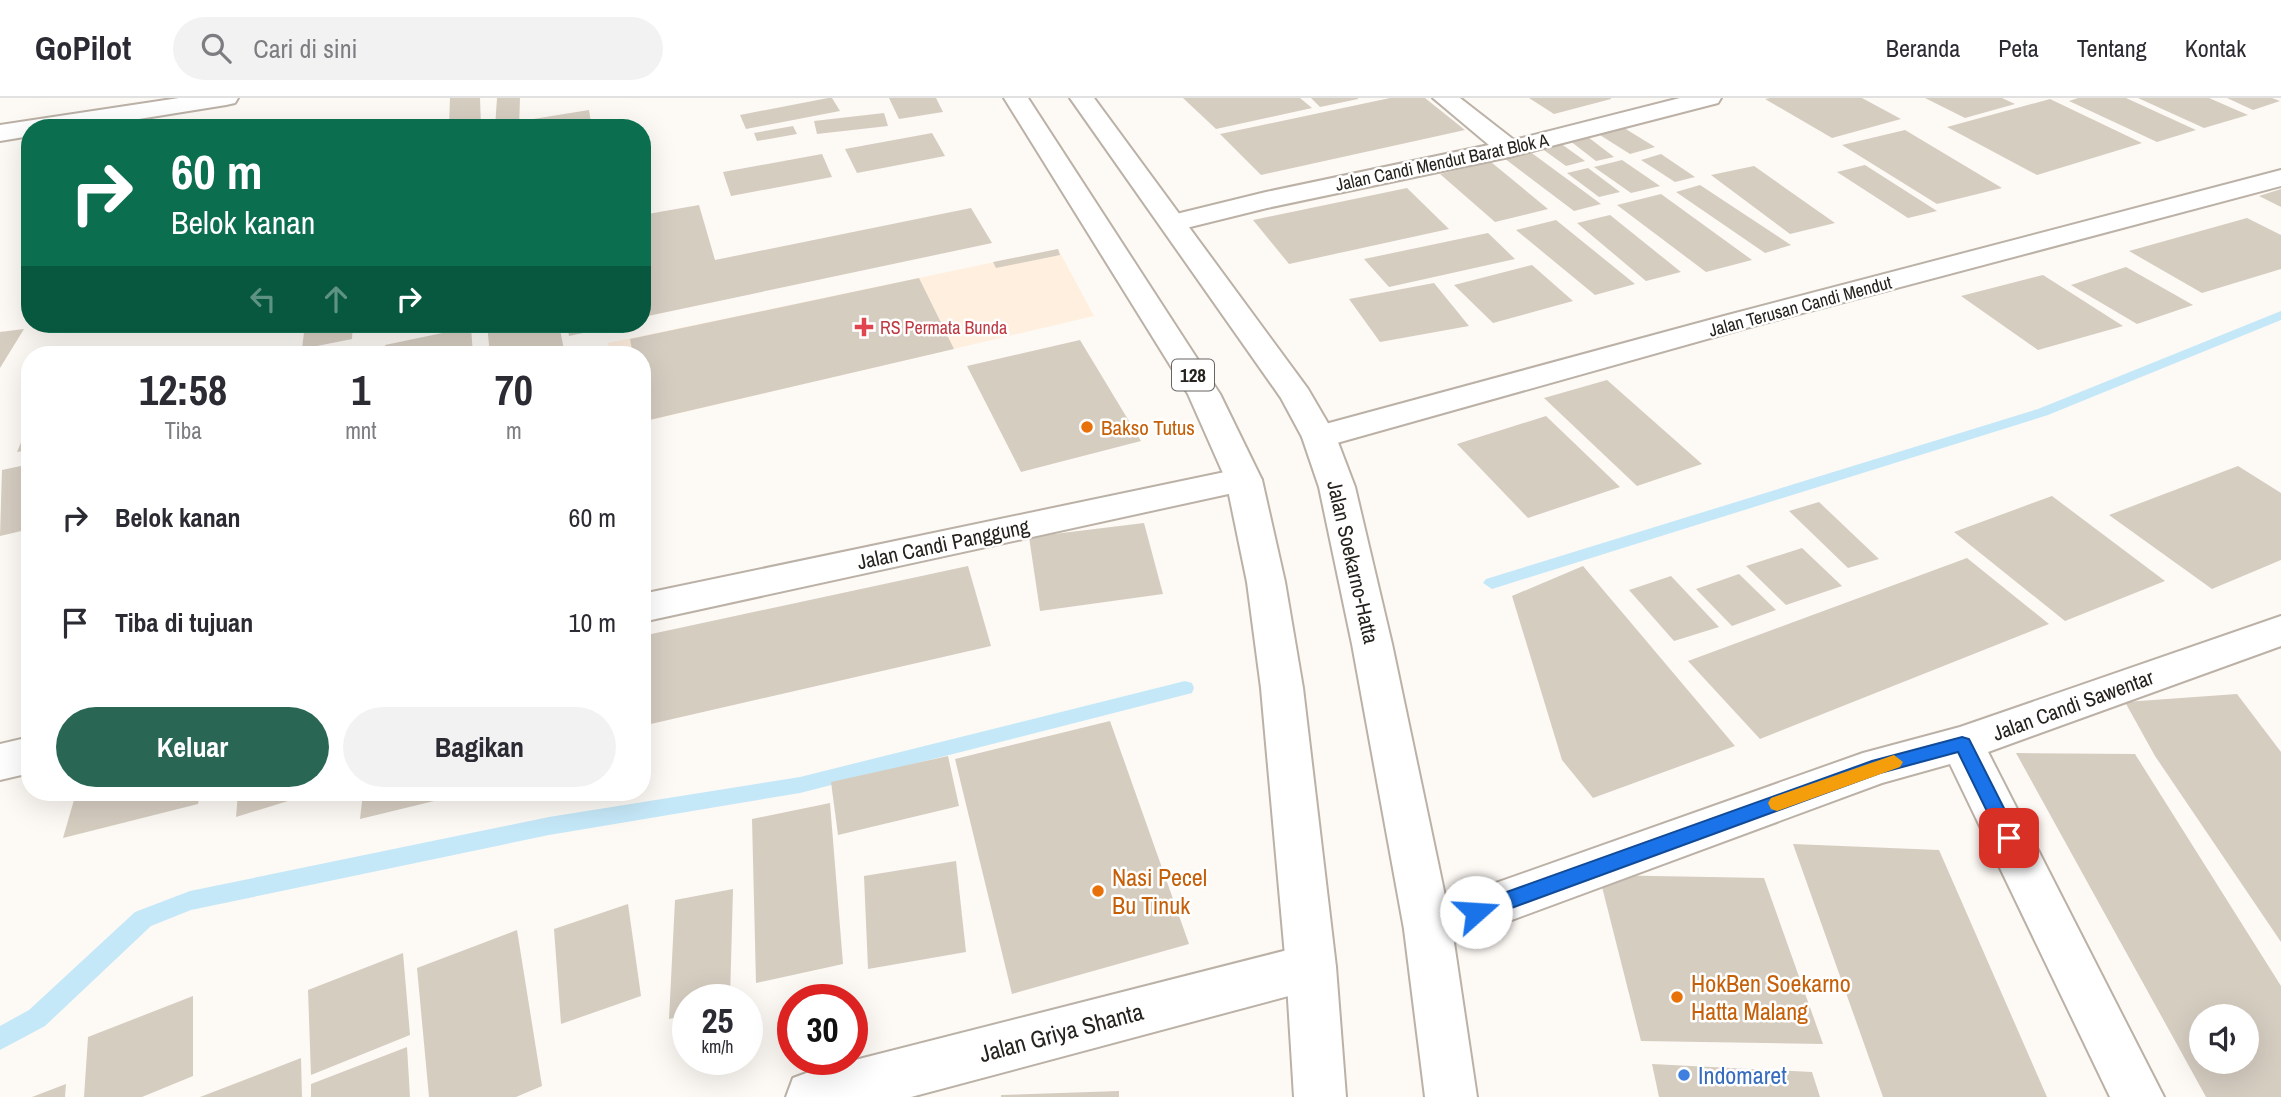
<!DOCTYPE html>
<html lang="id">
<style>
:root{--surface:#fff;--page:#f2f2f3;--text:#2b2b33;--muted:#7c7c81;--line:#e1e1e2;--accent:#296754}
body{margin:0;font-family:"Archivo Narrow",sans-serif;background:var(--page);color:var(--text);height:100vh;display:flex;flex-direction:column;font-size:26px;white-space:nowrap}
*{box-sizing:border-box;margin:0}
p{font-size:23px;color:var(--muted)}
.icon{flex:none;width:38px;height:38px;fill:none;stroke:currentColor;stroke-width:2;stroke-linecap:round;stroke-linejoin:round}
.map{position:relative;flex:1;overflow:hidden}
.drawer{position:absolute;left:21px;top:248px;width:630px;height:455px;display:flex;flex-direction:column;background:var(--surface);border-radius:28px;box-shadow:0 7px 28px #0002}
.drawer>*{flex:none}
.top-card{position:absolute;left:21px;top:21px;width:630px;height:214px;border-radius:28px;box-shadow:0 7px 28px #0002;background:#0b6e4f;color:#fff;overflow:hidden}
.tools{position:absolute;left:2189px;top:906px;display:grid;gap:14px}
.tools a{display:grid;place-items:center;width:70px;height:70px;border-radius:50%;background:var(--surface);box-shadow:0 7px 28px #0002;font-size:35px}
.speed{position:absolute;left:672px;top:886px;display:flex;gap:14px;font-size:35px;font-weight:700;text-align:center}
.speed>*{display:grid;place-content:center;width:91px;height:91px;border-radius:50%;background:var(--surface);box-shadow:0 7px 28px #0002;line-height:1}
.speed small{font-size:18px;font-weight:400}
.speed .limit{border:10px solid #d22;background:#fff;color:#111}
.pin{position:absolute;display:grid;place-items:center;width:60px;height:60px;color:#fff;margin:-30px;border-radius:14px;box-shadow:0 4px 10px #0006}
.me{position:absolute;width:77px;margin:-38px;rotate:71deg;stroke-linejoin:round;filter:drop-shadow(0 0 5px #0008)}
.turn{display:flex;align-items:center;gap:24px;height:147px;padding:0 35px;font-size:32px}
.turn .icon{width:91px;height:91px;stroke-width:2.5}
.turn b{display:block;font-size:49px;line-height:60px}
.lanes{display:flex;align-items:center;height:66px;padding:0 35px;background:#0003;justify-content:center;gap:35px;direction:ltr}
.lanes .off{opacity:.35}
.eta{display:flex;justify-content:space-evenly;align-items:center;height:119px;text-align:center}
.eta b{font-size:42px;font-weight:700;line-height:49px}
.primary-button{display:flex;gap:14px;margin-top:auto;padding:14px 35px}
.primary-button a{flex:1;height:80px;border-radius:42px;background:var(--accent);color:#fff;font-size:28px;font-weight:700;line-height:80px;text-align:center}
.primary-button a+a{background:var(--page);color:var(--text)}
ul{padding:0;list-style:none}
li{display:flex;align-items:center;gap:21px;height:105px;padding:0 35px}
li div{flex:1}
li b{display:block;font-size:26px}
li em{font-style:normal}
header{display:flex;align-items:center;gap:42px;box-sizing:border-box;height:98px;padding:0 35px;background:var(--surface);border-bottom:2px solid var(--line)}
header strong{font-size:33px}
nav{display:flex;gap:38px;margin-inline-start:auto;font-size:24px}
.search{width:490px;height:63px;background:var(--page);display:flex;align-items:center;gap:18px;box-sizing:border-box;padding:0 24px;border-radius:38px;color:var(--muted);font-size:26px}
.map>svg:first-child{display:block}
.built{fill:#ffefde}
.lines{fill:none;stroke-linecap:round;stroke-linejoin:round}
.stream{fill:#c5e8f8;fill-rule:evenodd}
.building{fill:#d6cdc1;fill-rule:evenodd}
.street-casing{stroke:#bbb1a6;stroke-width:4}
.secondary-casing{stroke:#bbb1a6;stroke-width:4}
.primary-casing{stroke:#bbb1a6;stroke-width:4}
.street{fill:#fff;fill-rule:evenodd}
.secondary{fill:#fff;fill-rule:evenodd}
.primary{fill:#fff;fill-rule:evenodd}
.route{fill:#1a73e8;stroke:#114b97;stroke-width:2}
.slow{fill:#f59e0b}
.health-dot{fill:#e0444e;stroke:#fff;stroke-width:2.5}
.food-dot{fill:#e8710a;stroke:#fff;stroke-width:2.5}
.shop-dot{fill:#3f7fe0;stroke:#fff;stroke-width:2.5}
.labels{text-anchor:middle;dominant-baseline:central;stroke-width:5;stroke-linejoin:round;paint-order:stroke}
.far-street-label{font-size:18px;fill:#26221e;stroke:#fff}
.far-health-label{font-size:18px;fill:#be3a42;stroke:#fff;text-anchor:start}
.shield{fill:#fff;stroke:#676462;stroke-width:2}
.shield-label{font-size:19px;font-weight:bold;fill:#26221e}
.food-label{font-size:21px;fill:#c56008;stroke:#fff;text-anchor:start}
.street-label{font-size:21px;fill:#26221e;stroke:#fff}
.near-food-label{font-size:24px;fill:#c56008;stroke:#fff;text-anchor:start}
.near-street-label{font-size:24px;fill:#26221e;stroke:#fff}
.near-shop-label{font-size:24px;fill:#366cbe;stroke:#fff;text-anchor:start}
</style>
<header>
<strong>GoPilot</strong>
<div class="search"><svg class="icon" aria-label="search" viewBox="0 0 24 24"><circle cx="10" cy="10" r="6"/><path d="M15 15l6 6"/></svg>Cari di sini</div>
<nav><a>Beranda</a><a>Peta</a><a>Tentang</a><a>Kontak</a></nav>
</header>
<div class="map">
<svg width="2281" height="999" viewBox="0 0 2281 999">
<rect width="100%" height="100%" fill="#fdf9f5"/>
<!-- built -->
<path class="built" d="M1058 151 1094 218 642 324V257H610L608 245Z"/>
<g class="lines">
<!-- stream -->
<g class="stream">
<path d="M2281 213V222L2048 317 1492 491 1483 485 1486 481 2038 311Z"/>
<path d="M1185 583 1192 585 1194 590 1192 595 800 695 549 737 191 812 151 828 45 928 0 952V928L29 912 135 814 190 793 549 719 800 679Z"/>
</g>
</g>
<!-- building -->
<g class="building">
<path d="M450 0H480L481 30H449Z"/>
<path d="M497 0H520L519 30H495Z"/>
<path d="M828 0H832L840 13 746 31 740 17Z"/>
<path d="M889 0H936L943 14 899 21Z"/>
<path d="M1183 0H1300L1312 10 1216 31Z"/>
<path d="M1311 0H1358V1L1320 9Z"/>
<path d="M1390 0H1425L1465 32 1261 77 1220 36Z"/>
<path d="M1529 0H1611V1L1554 16Z"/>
<path d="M1770 0H1862L1901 21 1832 40 1765 1Z"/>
<path d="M1925 0H2002L2015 6 1965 20Z"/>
<path d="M2078 0H2126L2196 32 2157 44 2069 3Z"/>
<path d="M2138 0H2209L2248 17 2204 30Z"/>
<path d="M2227 0H2272L2280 3 2253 12Z"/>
<path d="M2050 1 2142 45 2037 77 1947 29Z"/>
<path d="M589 12 592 30H528L527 22Z"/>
<path d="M884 15 888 28 817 36 814 23Z"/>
<path d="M1616 25 1655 49 1630 56 1592 32Z"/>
<path d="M793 28 797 36 757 43 754 35Z"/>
<path d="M1905 32 2002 90 1937 106 1842 47Z"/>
<path d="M932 35 945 58 857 75 845 51Z"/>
<path d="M1584 36 1614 59 1596 63 1565 39Z"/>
<path d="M1560 45 1585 63 1566 68 1541 50Z"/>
<path d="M1529 53 1601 106 1574 113 1504 60Z"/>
<path d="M822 56 832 79 731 98 723 74Z"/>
<path d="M1661 56 1695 79 1675 84 1641 62Z"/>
<path d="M1622 62 1660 88 1631 95 1594 69Z"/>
<path d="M1491 64 1548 111 1495 124 1440 76Z"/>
<path d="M1865 67 1937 113 1908 120 1837 74Z"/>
<path d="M1754 68 1835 125 1790 136 1711 77Z"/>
<path d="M1588 70 1620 94 1599 99 1567 75Z"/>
<path d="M1700 87 1791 147 1765 155 1676 94Z"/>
<path d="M1407 90 1449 131 1289 166 1253 122Z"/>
<path d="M2281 91V109L2259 98Z"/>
<path d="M1661 96 1752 162 1706 174 1617 107Z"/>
<path d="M699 107 715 162 971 110 992 145 648 218V215L642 217V117Z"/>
<path d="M1610 117 1681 174 1646 183 1577 125Z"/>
<path d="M2247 120 2281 137V171L2202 195 2129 153Z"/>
<path d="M1556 122 1635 186 1595 197 1516 132Z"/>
<path d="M1488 135 1515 161 1389 189 1364 161Z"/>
<path d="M1058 151 1060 157 996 170 993 164Z"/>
<path d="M1532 167 1573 203 1493 225 1454 187Z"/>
<path d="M2126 169 2193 207 2137 226 2071 187Z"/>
<path d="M2043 177 2123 228 2038 252 1961 198Z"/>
<path d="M919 180 954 251 645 323 642 257H633L630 241Z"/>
<path d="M1434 185 1469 228 1380 244 1349 201Z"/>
<path d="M305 226H353L352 241 302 251Z"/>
<path d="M382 226H410L411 227 382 233Z"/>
<path d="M487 226H559L565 257H490Z"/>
<path d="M567 226H601L602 231 569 238Z"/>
<path d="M471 229 473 257H385V247Z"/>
<path d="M24 231 0 270V234Z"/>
<path d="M1080 242 1141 343 1021 374 967 268Z"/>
<path d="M1607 282 1702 366 1637 388 1544 300Z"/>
<path d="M1546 318 1620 389 1528 420 1457 346Z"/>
<path d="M30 323V352L17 354Z"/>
<path d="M30 366V431L0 438 2 372Z"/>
<path d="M2238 368 2281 395V462L2212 491 2109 417Z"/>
<path d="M2052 398 2165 483 2065 523 1954 434Z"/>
<path d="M1819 404 1879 461 1848 470 1789 413Z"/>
<path d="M1144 425 1163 496 1040 513 1029 439Z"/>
<path d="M1802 450 1842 488 1786 507 1746 468Z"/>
<path d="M1967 460 2049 526 1760 641 1688 563Z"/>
<path d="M968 468 991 548 642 628V538Z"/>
<path d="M1583 468 1735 648 1593 700 1562 662 1512 498Z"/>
<path d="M1739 476 1776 512 1732 528 1696 491Z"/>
<path d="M1671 478 1719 529 1674 543 1629 492Z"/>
<path d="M2237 596 2281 654V844L2155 658 2125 604Z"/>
<path d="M1110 623 1189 846 1012 896 955 661Z"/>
<path d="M2016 655 2135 656 2281 888V999H2206ZM2202 919H2247V964H2202Z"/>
<path d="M948 658 959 708 838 737 831 684Z"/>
<path d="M76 695H200L198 706 63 740Z"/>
<path d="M238 695H314L236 719Z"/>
<path d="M363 695H463V696L360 721Z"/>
<path d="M830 705 843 866 756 885 752 721Z"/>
<path d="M1793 746 1939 752 2047 999H1883Z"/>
<path d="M956 763 966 854 868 871 864 778Z"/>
<path d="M1599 777 1764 780 1823 946 1641 943Z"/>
<path d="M733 791 730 901H688V917L669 921 675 802Z"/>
<path d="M628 806 641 898 561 926 554 831Z"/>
<path d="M517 832 542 988 516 999H429L417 870Z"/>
<path d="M403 855 410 937 311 977 308 892Z"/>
<path d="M193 898V978L142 999H84L88 939Z"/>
<path d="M407 949 410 999H311V986Z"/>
<path d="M301 960 302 999H200Z"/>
<path d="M1652 966 1812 974 1820 999H1659Z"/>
<path d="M66 986 65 999H32Z"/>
<path d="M1119 993V999H1001V997Z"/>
</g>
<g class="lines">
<defs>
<g id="street">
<path d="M179 0H238L235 5 226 7 83 30H30V38L0 43V27Z"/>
<path d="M1433 0H1460L1514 42 1680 0H1721L1718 5 1509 59 1267 110 1174 133 1164 131 1160 125 1164 119 1266 94 1489 47Z"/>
<path d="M2281 518V548L1988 654 2164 999H2110L1950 666 1882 685 1428 853 1411 846 1404 831 1411 816 1428 809 1863 655 1960 629Z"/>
<path d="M1311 846 1328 853 1336 869 1328 885 1311 892 911 999H786L793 980 812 973Z"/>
</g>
<g id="secondary">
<path d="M2281 72V88L1746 230 1319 350 1307 347 1302 339 1307 331 1724 218Z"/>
<path d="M1244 370 1256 374 1262 382 1256 390 642 524V496Z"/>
<path d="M30 639V675L0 682V646Z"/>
</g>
<g id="primary">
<path d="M1004 0H1028L1220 296 1262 382 1285 484 1303 590 1336 869 1346 999H1294L1286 869 1261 590 1247 484 1226 382 1188 296Z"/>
<path d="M1070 0H1094L1308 291 1336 339 1355 389 1392 546 1452 831 1477 999H1425L1404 831 1352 546 1319 389 1302 339 1281 300Z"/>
</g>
</defs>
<!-- street casing -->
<use href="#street" class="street-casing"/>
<!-- secondary casing -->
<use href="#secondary" class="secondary-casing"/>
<!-- primary casing -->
<use href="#primary" class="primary-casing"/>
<!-- street -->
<use href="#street" class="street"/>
<!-- secondary -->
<use href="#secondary" class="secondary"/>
<!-- primary -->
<use href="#primary" class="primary"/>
</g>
<!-- route -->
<path class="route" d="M1962 639 1969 641 2016 734 2019 740 2016 746H2003L1958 654 1880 675 1476 823 1470 821 1467 814 1470 808 1476 805 1872 663Z"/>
<!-- slow -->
<path class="slow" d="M1894 657 1903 664 1900 669 1777 713 1771 711 1768 705 1771 700Z"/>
<!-- markers -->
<path class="health-dot" d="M860.5 218.5h7v7h7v7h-7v7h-7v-7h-7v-7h7z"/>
<g class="food-dot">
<circle cx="1087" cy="329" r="7"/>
<circle cx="1098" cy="793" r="7"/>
<circle cx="1677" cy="899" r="7"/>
</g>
<circle class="shop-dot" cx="1684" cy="977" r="7"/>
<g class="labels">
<!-- far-street labels -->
<g class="far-street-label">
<text transform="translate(1442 64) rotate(-12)">Jalan Candi Mendut Barat Blok A</text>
<text transform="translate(1800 208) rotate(-15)">Jalan Terusan Candi Mendut</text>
</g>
<!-- far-health labels -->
<g class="far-health-label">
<text x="880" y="229">RS Permata Bunda</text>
</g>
<!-- shield labels -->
<rect class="shield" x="1172" y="261.5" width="42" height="31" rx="5"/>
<g class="shield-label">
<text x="1193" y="277">128</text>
</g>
<!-- food labels -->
<g class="food-label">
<text x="1101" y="329">Bakso Tutus</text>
</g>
<!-- street labels -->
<g class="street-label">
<text transform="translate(943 446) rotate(-12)">Jalan Candi Panggung</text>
<text transform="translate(1353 464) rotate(77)">Jalan Soekarno-Hatta</text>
<text transform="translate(2073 607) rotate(-20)">Jalan Candi Sawentar</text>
</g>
<!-- near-food labels -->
<g class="near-food-label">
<text x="1112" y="779">Nasi Pecel<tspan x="1112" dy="28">Bu Tinuk</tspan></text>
<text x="1691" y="885">HokBen Soekarno<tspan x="1691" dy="28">Hatta Malang</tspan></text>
</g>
<!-- near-street labels -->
<g class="near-street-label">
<text transform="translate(1061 934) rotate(-15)">Jalan Griya Shanta</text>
</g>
<!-- near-shop labels -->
<g class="near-shop-label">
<text x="1698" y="977">Indomaret</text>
</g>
</g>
</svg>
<div class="tools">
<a><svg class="icon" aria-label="sound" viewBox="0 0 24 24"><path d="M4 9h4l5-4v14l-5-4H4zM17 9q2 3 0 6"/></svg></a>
</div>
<div class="speed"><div>25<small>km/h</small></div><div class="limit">30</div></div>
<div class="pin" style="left:2009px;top:740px;background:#d93025"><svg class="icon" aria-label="arrive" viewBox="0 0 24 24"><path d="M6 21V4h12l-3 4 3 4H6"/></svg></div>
<svg class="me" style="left:1476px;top:814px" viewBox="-20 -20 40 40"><circle r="19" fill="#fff"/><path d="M0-13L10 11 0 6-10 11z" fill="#1a73e8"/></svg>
<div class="top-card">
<div class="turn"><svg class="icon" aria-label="right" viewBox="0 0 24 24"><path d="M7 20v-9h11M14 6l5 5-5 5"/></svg><div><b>60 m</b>Belok kanan</div></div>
<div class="lanes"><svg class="icon off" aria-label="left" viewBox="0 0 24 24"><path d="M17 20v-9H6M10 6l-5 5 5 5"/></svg><svg class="icon off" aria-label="ahead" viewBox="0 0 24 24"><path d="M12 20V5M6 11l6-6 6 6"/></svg><svg class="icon" aria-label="right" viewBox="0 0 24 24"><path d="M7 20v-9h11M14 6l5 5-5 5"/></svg></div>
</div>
<section class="drawer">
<div class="eta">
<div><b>12:58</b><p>Tiba</p></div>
<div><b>1</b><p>mnt</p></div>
<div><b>70</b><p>m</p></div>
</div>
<ul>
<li><svg class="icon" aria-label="right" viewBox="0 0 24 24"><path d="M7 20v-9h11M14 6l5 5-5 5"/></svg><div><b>Belok kanan</b></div><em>60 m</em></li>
<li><svg class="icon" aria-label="arrive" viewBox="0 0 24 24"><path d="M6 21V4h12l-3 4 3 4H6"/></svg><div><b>Tiba di tujuan</b></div><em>10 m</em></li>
</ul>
<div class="primary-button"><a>Keluar</a><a>Bagikan</a></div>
</section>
</div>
